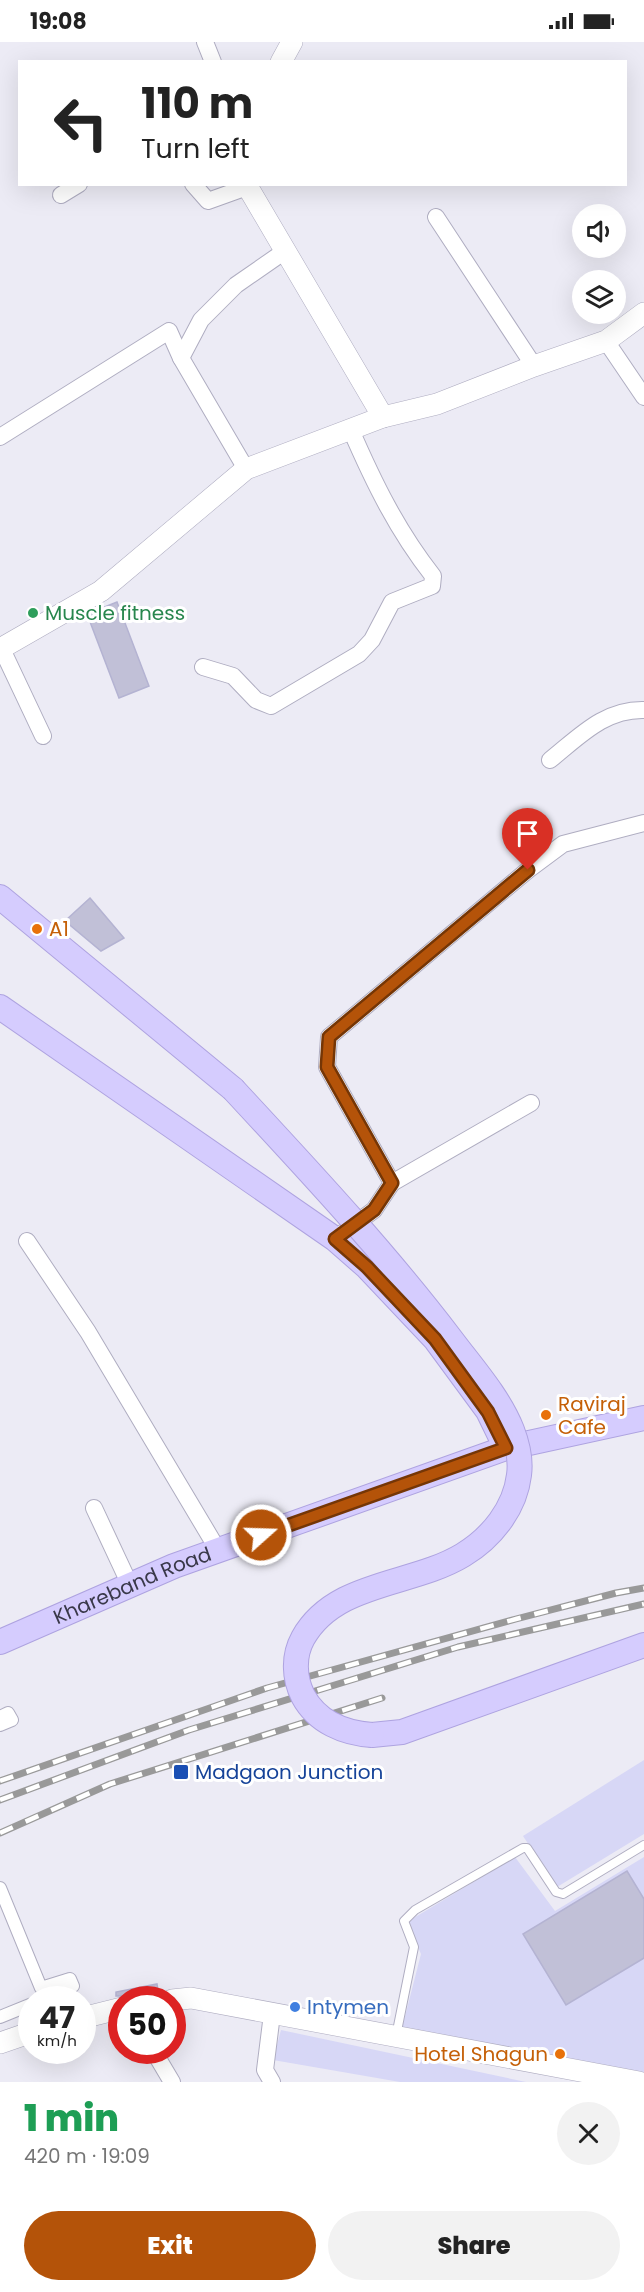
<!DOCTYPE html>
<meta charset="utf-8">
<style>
:root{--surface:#fff;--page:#f2f2f2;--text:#222;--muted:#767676;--accent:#b45309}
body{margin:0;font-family:Poppins,sans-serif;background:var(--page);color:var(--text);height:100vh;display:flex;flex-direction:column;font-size:22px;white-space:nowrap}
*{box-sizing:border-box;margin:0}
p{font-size:20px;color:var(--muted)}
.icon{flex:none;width:33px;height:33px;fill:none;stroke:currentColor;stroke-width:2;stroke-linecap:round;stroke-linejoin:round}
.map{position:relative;height:2040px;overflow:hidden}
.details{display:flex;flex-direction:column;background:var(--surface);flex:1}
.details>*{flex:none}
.banner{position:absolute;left:18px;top:18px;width:609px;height:126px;border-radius:0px;box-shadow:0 6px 24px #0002;background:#fff;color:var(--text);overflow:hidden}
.buttons{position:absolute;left:572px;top:162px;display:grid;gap:12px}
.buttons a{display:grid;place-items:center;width:54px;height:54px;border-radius:50%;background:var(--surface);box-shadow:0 6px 24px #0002;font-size:30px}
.speed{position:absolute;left:18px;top:1944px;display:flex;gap:12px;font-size:30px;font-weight:700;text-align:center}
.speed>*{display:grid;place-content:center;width:78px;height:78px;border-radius:50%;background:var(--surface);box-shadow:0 6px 24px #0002;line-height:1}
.speed small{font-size:15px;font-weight:400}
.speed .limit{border:9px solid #d22;background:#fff;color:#111}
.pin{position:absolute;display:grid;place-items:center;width:51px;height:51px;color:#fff;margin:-62px -26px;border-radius:50% 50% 50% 0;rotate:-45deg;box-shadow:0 0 6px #0007}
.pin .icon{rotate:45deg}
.me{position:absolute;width:66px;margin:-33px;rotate:70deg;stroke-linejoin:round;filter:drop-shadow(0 0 4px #0008)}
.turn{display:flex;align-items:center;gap:21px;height:126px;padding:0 24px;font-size:27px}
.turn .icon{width:78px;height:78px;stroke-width:2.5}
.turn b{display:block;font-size:42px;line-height:51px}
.round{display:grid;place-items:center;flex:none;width:63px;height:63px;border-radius:32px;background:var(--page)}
.summary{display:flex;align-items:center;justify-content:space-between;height:102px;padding:0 24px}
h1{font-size:36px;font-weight:800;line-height:45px;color:#1e9e55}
.primary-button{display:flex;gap:12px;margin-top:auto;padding:12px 24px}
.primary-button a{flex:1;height:69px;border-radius:36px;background:var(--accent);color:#fff;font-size:24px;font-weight:800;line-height:69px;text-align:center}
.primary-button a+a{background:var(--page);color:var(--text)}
.status{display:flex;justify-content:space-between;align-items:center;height:42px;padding:0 30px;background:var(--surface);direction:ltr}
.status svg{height:16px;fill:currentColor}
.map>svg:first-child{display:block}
.commercial{fill:#d7d7f6}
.building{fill:#c1c0d7;stroke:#b4b3d2;stroke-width:1.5}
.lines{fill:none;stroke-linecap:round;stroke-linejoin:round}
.service-casing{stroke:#afadc1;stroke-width:10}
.pedestrian-casing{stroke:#afadc1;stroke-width:14}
.minor-casing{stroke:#afadc1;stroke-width:18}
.tertiary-casing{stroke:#afadc1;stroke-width:22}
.secondary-casing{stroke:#aea3e0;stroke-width:26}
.service{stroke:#fff;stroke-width:8}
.pedestrian{stroke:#fff;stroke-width:12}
.minor{stroke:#fff;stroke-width:16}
.tertiary{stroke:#fff;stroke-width:21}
.secondary{stroke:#d5ccfe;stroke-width:24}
.rail-casing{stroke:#999;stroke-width:7}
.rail{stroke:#fff;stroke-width:4.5;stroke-dasharray:14;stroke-linecap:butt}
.secondary-bridge-casing{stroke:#aea3e0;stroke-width:26;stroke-linecap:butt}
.secondary-bridge{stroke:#d5ccfe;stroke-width:24}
.route-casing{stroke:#753606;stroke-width:15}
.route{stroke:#b45309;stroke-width:10}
.leisure-dot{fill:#2e9e5b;stroke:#fff;stroke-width:2}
.food-dot{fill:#e8710a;stroke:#fff;stroke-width:2}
.transit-dot{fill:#1a4fb4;stroke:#fff;stroke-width:2}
.shop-dot{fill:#3f7fe0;stroke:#fff;stroke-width:2}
.labels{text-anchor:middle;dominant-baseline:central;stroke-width:6;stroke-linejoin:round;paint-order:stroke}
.leisure-label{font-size:20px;fill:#27864d;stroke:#fff;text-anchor:start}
.food-label{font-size:20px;fill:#c56008;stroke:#fff;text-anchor:start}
.street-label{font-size:20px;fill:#393849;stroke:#fff}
.transit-label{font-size:20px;fill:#164399;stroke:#fff;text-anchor:start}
.shop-label{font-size:20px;fill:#366cbe;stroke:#fff;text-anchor:start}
</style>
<div class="status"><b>19:08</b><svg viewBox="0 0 49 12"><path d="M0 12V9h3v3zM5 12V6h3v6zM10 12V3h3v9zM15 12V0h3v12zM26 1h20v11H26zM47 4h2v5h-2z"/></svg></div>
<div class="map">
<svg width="644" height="2040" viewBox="0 0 644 2040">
<rect width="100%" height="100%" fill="#ecebf5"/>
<!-- commercial -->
<g class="commercial">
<path d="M644 1718V1792L557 1845 523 1794Z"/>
<path d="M515 1815 555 1869 644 1815V2035L402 1986 421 1912 407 1880Z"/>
<path d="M281 1988 526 2040H400L273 2018Z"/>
</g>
<!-- building -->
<g class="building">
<path d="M117 560 149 644 119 656 87 572Z"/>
<path d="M90 856 124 896 101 909 65 879Z"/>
<path d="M627 1829 644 1857V1916L566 1963 523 1892Z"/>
<path d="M157 1942 159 1954 131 1958 125 1954H116V1950Z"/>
</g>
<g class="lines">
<defs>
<path id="service" d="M396 1994 414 1905 404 1879 415 1868 523 1806H527L556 1850 563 1852 644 1803"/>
<g id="pedestrian">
<path d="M0 1675 8 1671 12 1678 0 1683"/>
<path d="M0 1846 41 1946 70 1937 73 1944 41 1958"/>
<path d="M0 1975 32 1962"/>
</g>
<g id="minor">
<path d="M205 0 213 20"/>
<path d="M193 142 208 159 247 145"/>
<path d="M61 153 79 142"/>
<path d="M436 175 534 324"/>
<path d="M606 299 644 355"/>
<path d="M181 316 201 278 236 243 285 209"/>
<path d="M0 395 169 289 181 316 246 427"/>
<path d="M0 603 43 694"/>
<path d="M203 625 233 634 256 658 271 664 359 612 372 598 392 560 432 544 433 534C397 488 374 441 351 388"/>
<path d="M550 718C579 695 604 667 644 668"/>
<path d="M392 1141 531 1061"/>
<path d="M335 1197 374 1168 392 1141 327 1025 329 995 528 828 563 802 644 781"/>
<path d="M27 1199 88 1290 218 1508"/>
<path d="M94 1466 130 1543"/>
<path d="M272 1972 265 2028 272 2040"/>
<path d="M153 2008 172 2040"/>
</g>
<g id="tertiary">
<path d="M281 20 292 0"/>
<path d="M246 142 383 375"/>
<path d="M0 607 101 549 246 427 383 375 437 362 534 324 606 299 644 271"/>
<path d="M172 1958 191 1956 639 2040"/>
<path d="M82 1976 122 1966"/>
<path d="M0 2001 32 1990"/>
</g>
<g id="secondary">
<path d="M0 855 233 1047"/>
<path d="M0 965 335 1197 367 1225 435 1297 488 1369 506 1406"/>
<path id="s1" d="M0 1600 174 1524 506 1406 644 1376"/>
<path d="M372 1693 402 1690 644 1603"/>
</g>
</defs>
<!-- service casing -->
<use href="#service" class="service-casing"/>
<!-- pedestrian casing -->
<use href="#pedestrian" class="pedestrian-casing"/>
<!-- minor casing -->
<use href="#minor" class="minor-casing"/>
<!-- tertiary casing -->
<use href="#tertiary" class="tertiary-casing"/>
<!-- secondary casing -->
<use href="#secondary" class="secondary-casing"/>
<!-- service -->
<use href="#service" class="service"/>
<!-- pedestrian -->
<use href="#pedestrian" class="pedestrian"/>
<!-- minor -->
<use href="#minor" class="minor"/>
<!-- tertiary -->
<use href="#tertiary" class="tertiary"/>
<!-- secondary -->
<use href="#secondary" class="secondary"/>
<defs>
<g id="rail">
<path d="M0 1739 267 1646 516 1577 616 1551 644 1546"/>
<path d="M0 1758 189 1688 458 1605 644 1562"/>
<path d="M0 1791 110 1742 382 1656"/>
</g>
</defs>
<!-- rail casing -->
<use href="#rail" class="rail-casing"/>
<!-- rail -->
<use href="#rail" class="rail"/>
<defs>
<path id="secondary-bridge" d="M233 1047C308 1128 384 1209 451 1297 472 1325 499 1355 512 1388 517 1401 521 1419 519 1433 515 1467 491 1496 463 1513 412 1544 335 1539 303 1596 293 1614 294 1636 303 1654 317 1680 344 1691 372 1693"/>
</defs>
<!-- secondary-bridge casing -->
<use href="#secondary-bridge" class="secondary-bridge-casing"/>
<!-- secondary-bridge -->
<use href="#secondary-bridge" class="secondary-bridge"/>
</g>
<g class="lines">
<defs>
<path id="route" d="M261 1493 506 1406 488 1370 435 1297 367 1225 335 1197 374 1168 392 1141 327 1025 329 995 528 828"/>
</defs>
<!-- route casing -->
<use href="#route" class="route-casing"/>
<!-- route -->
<use href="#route" class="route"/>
</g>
<!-- markers -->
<circle class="leisure-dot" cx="33" cy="571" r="6"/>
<g class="food-dot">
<circle cx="37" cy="887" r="6"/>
<circle cx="546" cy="1373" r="6"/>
<circle cx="560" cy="2012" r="6"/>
</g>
<rect class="transit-dot" x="173" y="1722" width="16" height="16" rx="3"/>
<circle class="shop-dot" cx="295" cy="1965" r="6"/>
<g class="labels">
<!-- leisure labels -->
<g class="leisure-label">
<text x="45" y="571">Muscle fitness</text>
</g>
<!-- food labels -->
<g class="food-label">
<text x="49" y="887">A1</text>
<text x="558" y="1362">Raviraj<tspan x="558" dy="23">Cafe</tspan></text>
<text x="548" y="2012" text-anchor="end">Hotel Shagun</text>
</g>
<!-- street labels -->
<g class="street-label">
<text stroke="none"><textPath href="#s1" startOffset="144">Khareband Road</textPath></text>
</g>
<!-- transit labels -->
<g class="transit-label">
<text x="195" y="1730">Madgaon Junction</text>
</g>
<!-- shop labels -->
<g class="shop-label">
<text x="307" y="1965">Intymen</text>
</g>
</g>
</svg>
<div class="buttons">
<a><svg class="icon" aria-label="sound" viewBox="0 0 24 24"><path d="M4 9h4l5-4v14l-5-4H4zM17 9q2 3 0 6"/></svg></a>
<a><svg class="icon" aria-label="layers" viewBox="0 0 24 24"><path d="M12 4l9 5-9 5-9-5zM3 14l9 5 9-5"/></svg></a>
</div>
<div class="speed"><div>47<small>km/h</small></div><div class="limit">50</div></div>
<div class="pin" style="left:528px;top:828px;background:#d93025"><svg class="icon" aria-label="arrive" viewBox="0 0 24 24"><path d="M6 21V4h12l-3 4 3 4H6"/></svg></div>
<svg class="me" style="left:261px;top:1493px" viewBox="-20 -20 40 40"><circle r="17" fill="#b45309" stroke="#fff" stroke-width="3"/><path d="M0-11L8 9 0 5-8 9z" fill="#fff"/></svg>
<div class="banner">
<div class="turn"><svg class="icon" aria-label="left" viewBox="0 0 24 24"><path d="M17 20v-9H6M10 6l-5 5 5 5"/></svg><div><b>110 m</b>Turn left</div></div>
</div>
</div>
<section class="details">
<div class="summary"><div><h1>1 min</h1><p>420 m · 19:09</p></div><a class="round"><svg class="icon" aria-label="close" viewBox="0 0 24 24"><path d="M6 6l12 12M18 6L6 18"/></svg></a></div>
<div class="primary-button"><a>Exit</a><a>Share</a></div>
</section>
